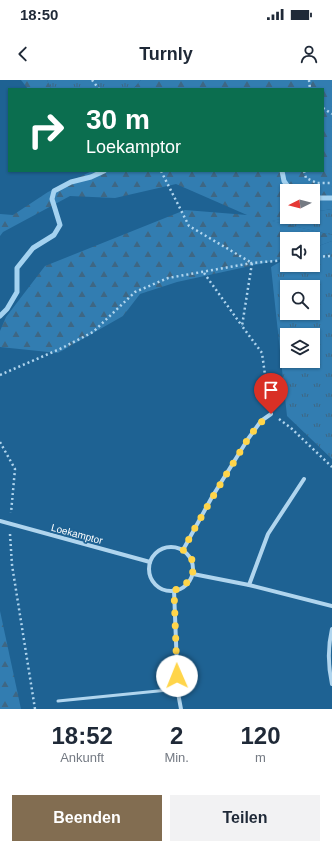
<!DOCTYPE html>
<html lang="de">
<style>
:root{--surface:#fff;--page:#f2f2f3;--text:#1f2937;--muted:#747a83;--accent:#826d51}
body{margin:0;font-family:Arial,sans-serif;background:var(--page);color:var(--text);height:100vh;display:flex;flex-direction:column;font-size:15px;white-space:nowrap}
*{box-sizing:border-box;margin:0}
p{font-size:13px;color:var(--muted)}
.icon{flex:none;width:22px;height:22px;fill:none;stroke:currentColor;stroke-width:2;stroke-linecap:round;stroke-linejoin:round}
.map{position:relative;height:629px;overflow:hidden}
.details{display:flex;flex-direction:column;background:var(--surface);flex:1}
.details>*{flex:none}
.guide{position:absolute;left:8px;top:8px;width:316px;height:84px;border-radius:0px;box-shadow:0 1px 3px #0004;background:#0b6e4f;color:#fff;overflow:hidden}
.needle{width:26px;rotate:264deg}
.buttons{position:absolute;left:280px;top:104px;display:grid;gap:8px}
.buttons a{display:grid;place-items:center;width:40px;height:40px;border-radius:0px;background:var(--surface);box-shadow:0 1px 3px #0004;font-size:20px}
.pin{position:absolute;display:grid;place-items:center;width:34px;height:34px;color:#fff;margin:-41px -17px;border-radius:50% 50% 50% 0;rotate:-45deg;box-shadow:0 0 4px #0007}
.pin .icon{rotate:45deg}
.me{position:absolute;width:44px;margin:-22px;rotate:359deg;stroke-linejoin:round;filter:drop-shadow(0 0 3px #0008)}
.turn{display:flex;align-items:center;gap:14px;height:84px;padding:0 12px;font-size:18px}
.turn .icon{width:52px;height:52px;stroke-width:2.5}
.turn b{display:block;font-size:28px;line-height:34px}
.eta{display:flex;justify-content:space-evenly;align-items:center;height:68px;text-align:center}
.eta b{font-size:24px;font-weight:800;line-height:28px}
.action{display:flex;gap:8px;margin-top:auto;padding:8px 12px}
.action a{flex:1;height:46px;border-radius:0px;background:var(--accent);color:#fff;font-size:16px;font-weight:800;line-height:46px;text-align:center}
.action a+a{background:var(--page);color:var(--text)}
.status{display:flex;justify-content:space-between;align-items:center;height:28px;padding:0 20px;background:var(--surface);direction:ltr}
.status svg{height:11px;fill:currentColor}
header{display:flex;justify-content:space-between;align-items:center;height:52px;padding:0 12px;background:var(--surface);font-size:18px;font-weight:800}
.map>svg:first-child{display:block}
.grass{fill:url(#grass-tufts);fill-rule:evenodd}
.forest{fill:url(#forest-firs)}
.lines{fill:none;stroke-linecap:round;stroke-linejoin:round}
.stream{stroke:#a4d2f0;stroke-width:5}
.path{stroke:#b0d5ee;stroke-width:2.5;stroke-dasharray:2 3;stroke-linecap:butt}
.lane{stroke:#b0d5ee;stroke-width:3}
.street{stroke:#b0d5ee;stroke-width:4}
.route{stroke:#ffd54a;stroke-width:7;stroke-dasharray:0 12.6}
.labels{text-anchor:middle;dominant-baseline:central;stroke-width:3.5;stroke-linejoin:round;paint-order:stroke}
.street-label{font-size:10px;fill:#fff;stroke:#1e6293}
</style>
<div class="status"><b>18:50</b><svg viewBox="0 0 49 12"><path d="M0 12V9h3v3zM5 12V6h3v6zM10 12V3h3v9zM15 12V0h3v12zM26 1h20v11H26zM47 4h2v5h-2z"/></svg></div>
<header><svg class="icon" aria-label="back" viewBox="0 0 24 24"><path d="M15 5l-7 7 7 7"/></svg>Turnly<svg class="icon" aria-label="person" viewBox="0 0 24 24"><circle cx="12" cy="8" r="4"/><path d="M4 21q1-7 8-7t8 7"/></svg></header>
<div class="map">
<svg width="332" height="629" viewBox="0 0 332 629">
<defs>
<pattern id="grass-tufts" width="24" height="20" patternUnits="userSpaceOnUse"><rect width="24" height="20" fill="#327db1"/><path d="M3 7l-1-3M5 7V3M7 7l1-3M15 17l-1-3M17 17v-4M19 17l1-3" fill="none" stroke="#3e6784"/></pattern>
<pattern id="forest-firs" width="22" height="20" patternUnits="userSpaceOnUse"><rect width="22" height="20" fill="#327db1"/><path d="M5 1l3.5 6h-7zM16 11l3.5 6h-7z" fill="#3e6784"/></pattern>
</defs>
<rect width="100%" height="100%" fill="#1e6293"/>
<!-- grass -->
<g class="grass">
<path d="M47 0H141L133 9H51Z"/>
<path d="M332 129V155L271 141 289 137H313V132Z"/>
<path d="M332 161V379L287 336 271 187 287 178V185H313V168ZM287 207H313V233H287ZM287 255H313V281H287Z"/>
</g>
<!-- forest -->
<g class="forest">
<path d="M21 0H47L51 9H28Z"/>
<path d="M141 0H332V129L313 132V111H287V137H289L272 141 332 155V161L313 168V159H287V178L177 202 140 214 123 236 58 273 0 267V251L6 237 45 186 185 130 247 135 176 104 115 118 70 116 3 152 0 156V134L13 135 48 112 92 91H323V9H133Z"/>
<path d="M0 531 21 629H0Z"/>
</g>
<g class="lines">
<!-- stream -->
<g class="stream">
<path d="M282 91 284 101 291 111"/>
<path d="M313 118H332"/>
<path d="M0 236 7 229 17 212V188L33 168 54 155 60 145 52 119 54 111 71 102 91 97 104 91"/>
</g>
<!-- path -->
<g class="path">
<path d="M92 0 99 9"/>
<path d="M309 0 310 9"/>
<path d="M323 28 332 34"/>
<path d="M161 91 189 146 252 183 242 246 262 273 269 324"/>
<path d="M304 91 306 98 317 103H332"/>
<path d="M313 177 332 176"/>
<path d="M204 193 242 246"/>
<path d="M0 295 62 268 93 252 135 212 168 198 252 183 287 180"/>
<path d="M279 339 291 348 332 387"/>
<path d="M0 362 15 389 11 433"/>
<path d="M10 454 12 485 35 629"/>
</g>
<!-- lane -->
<path class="lane" d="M58 621 178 609"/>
<!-- street -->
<g class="street">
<path d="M0 441 150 482"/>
<circle cx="171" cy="489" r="22"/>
<path d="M183 470 212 417 248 359 261 341 271 334"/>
<path d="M193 494 249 505 332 526"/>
<path d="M249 505 268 454 304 399"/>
<path d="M174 510 178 613 181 629"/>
<path d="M332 549C328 566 328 586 332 604"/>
</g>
</g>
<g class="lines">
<!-- route -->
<path class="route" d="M177 596 174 510C188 507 199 491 190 476 188 474 185 472 183 470 199 440 216 411 234 382 245 364 254 346 271 334"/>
</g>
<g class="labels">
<!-- street labels -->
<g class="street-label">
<text transform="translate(77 454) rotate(15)">Loekamptor</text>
</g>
</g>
</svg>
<div class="buttons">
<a><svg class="needle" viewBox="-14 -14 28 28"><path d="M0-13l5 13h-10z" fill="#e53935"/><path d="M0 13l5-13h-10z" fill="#747a83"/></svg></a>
<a><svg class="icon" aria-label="sound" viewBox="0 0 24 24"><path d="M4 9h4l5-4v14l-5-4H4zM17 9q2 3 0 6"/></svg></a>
<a><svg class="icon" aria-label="search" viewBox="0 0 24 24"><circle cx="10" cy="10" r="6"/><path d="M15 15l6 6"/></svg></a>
<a><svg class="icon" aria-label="layers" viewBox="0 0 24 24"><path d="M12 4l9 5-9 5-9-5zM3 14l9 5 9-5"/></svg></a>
</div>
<div class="pin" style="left:271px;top:334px;background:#d93025"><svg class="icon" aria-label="arrive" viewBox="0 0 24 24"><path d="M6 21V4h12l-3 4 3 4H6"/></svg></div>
<svg class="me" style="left:177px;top:596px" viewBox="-20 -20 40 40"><circle r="19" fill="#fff"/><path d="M0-13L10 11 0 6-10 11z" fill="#ffd54a"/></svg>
<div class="guide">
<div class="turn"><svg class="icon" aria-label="right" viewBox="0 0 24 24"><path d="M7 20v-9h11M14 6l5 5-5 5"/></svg><div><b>30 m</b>Loekamptor</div></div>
</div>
</div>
<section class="details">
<div class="eta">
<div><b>18:52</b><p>Ankunft</p></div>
<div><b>2</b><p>Min.</p></div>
<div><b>120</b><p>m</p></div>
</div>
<div class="action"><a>Beenden</a><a>Teilen</a></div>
</section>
